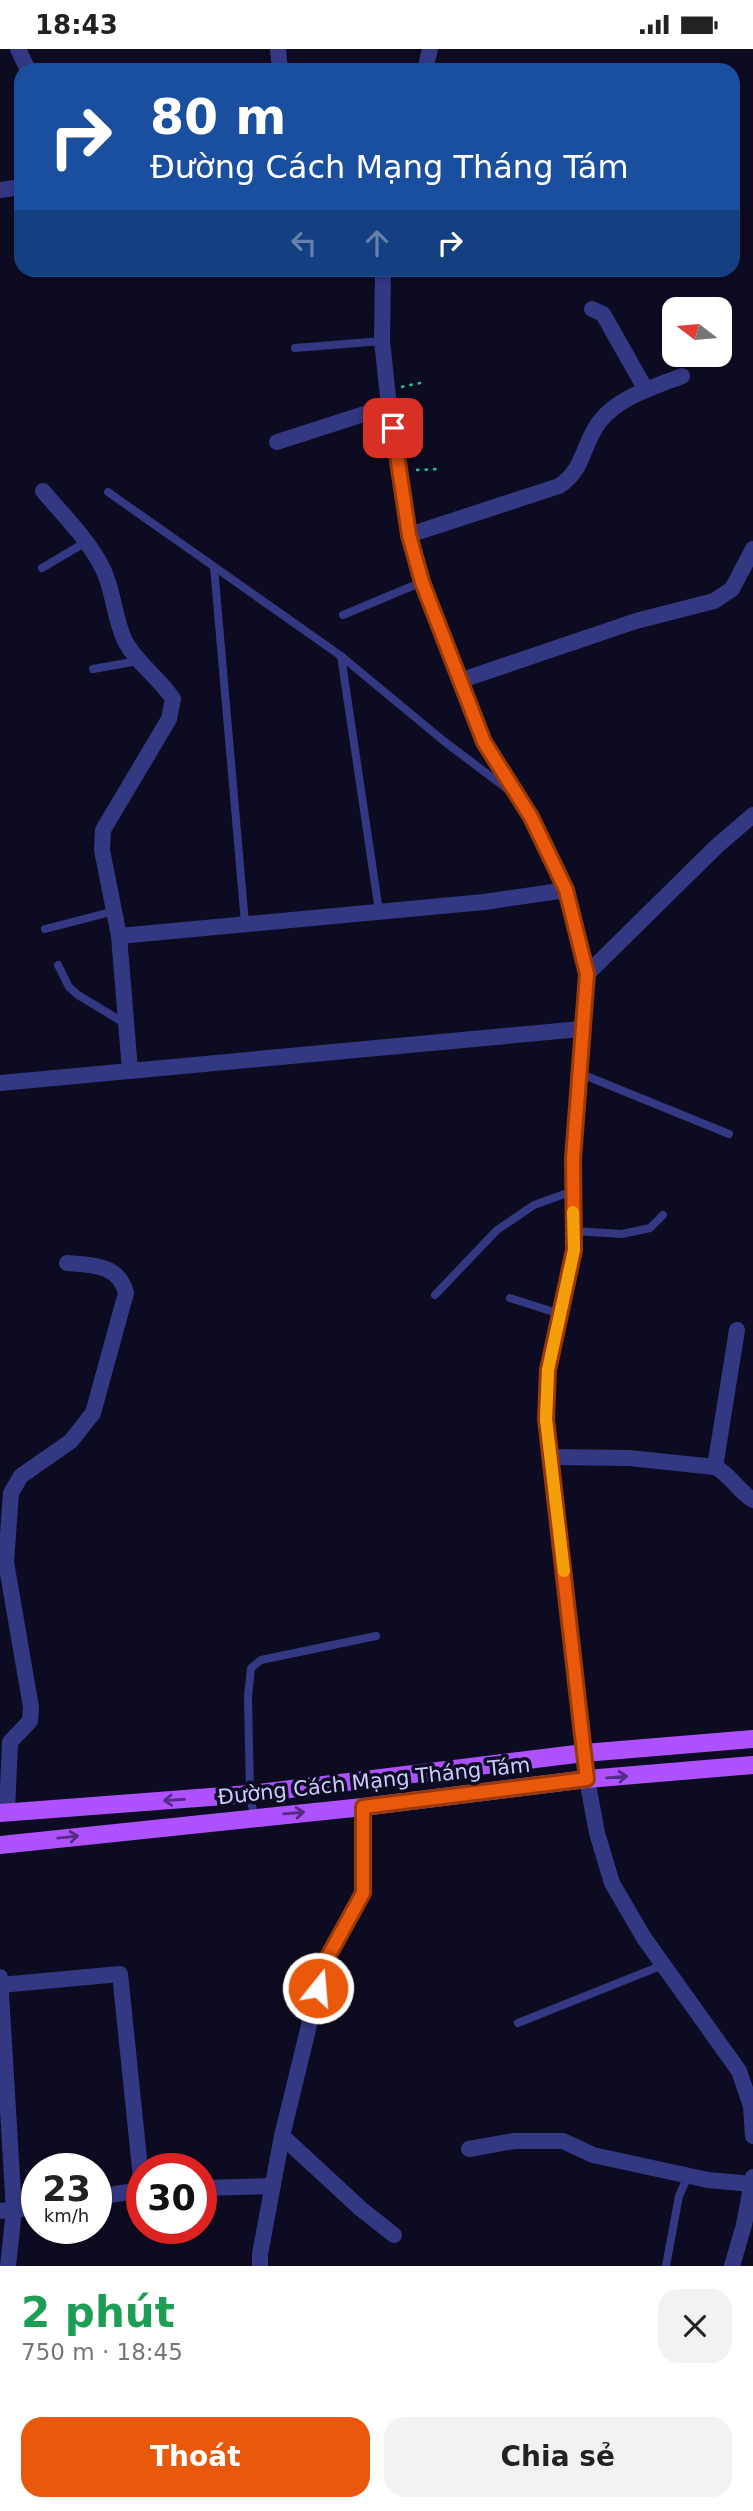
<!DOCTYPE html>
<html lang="vi">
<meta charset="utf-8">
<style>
:root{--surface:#fff;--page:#f2f2f2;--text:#222;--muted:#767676;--accent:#ea580c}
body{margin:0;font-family:"DejaVu Sans",sans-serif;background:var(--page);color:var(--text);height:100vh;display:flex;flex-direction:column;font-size:26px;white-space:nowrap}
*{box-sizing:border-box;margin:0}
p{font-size:23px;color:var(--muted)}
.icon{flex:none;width:38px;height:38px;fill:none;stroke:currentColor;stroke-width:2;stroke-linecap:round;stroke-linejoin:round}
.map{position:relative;height:2217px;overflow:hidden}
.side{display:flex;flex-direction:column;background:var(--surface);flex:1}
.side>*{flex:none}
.hud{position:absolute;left:14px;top:14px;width:726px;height:214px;border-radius:21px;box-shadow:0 2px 5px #0004;background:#1a4fa0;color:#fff;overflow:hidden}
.needle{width:46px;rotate:286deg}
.buttons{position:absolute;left:662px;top:248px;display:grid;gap:14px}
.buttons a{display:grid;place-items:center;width:70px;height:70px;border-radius:14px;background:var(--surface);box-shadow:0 2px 5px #0004;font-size:35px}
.speed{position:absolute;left:21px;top:2104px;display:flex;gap:14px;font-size:35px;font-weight:700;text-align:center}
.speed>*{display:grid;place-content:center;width:91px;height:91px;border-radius:50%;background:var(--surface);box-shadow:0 2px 5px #0004;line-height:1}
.speed small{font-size:18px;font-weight:400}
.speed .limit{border:10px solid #d22;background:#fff;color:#111}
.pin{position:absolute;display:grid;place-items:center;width:60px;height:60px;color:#fff;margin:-30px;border-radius:14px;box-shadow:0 4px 10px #0006}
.me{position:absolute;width:77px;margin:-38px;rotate:17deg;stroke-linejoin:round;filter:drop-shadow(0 0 5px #0008)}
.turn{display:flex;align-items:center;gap:24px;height:147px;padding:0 21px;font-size:32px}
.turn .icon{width:91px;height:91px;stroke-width:2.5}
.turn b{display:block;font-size:49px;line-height:60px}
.lanes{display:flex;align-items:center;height:66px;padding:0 21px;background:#0003;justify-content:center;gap:35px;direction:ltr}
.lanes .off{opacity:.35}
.round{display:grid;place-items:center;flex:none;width:74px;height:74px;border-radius:21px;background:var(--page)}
.headline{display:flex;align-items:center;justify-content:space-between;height:119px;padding:0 21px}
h1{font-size:42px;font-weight:700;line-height:52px;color:#1e9e55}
.action{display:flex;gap:14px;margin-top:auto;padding:14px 21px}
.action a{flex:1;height:80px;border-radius:21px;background:var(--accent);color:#fff;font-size:28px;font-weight:700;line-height:80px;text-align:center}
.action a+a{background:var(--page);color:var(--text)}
.status{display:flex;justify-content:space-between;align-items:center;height:49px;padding:0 35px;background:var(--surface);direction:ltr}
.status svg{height:19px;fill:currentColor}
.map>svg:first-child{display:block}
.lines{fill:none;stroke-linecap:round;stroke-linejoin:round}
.path{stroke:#26b9a2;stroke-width:2.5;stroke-dasharray:3.5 5;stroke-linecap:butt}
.service{stroke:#333883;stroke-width:8}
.minor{stroke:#333883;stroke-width:16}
.primary{stroke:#ae52ff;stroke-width:18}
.oneway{stroke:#552b85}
.route-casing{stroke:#983908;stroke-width:18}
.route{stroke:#ea580c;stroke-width:12}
.slow{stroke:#f59e0b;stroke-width:12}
.labels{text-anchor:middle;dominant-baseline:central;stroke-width:7;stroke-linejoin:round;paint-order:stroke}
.street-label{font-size:21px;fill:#cccbff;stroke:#0d0b21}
</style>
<div class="status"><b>18:43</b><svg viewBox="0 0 49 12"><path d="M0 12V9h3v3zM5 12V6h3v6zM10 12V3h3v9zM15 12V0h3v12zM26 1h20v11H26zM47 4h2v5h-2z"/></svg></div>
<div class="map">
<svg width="753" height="2217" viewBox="0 0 753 2217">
<rect width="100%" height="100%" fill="#0d0b21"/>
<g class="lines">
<!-- path -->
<g class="path">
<path d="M401 338 425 333"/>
<path d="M416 421 440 420"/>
</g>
<!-- service -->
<g class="service">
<path d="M295 299 382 292"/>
<path d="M108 443 341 607 445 693 510 742"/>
<path d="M214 518 245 874"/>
<path d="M42 519 86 493"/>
<path d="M343 566 422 533"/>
<path d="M341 607 379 862"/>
<path d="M93 620 138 612"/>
<path d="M45 880 115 862"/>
<path d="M58 916 69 938 78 946 126 975"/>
<path d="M579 1024 729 1085"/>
<path d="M574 1182 622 1185 650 1179 663 1166"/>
<path d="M435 1246 497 1181 534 1156 573 1142"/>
<path d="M510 1249 560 1265"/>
<path d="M254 1768 250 1745 248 1647 251 1619 261 1611 376 1587"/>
<path d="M518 1974 663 1916"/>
<path d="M666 2217 679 2147 688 2127"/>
</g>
<!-- minor -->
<g class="minor">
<path d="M18 0 28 21"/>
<path d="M278 0 280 21"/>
<path d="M425 21 430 0"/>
<path d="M0 141 21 138"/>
<path d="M383 220 382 292 389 357 409 486 422 533 484 693 531 768 566 841 587 925 573 1110 574 1201 548 1321 546 1370 587 1730 597 1784 612 1834 644 1889 739 2022 751 2057 753 2087"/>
<path d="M592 260 603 265 646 341"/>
<path d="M277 393 389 357"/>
<path d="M43 442C63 466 89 491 103 520 114 543 114 569 125 592 137 615 159 628 173 650L169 670 103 781 102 801 119 887 130 1021"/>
<path d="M409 486 559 437C584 422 583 393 600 372 619 348 654 338 682 327"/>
<path d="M459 632 636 572 714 552 732 540 753 500"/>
<path d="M119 887 484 853 566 841"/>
<path d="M587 925 717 797 753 766"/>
<path d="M0 1034 581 980"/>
<path d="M550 1408 629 1409 715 1418C731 1426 738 1442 753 1451"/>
<path d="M715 1418 737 1281"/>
<path d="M7 1763 10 1693 30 1672 31 1658 6 1513 11 1444 21 1427 71 1392 93 1364 126 1244C119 1215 91 1216 67 1214"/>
<path d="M0 1928 14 2161 8 2217"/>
<path d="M0 1936 120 1925 142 2139"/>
<path d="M282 2087 361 2160 394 2186"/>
<path d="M469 2100 514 2092H563L593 2106 708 2131 752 2135"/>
<path d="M201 2139 273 2137"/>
<path d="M96 2148 142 2141"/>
<path d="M0 2162 37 2158"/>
<path d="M260 2217V2205L282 2087 324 1915 363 1845V1758"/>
<path d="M732 2217 744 2176 753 2128"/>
</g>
<!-- primary -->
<g class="primary">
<path d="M0 1764 250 1745 584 1704 753 1690"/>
<path d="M0 1796 363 1758 587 1730 753 1716"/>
</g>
</g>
<!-- one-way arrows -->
<defs><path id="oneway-shaft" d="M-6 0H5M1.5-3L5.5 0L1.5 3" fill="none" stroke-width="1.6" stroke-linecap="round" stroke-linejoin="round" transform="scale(1.75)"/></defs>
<g class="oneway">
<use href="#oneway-shaft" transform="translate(617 1728) rotate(-5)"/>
<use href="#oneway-shaft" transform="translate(174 1751) rotate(176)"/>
<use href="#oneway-shaft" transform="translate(294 1764) rotate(-5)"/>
<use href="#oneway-shaft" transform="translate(68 1788) rotate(-6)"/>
</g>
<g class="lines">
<defs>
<path id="route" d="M318 1939 324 1915 363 1844V1758L587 1730 546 1370 548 1321 574 1201 573 1110 587 925 566 841 531 768 484 693 422 533 409 486 393 379"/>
</defs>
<!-- route casing -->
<use href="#route" class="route-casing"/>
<!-- route -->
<use href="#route" class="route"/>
<!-- slow -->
<path class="slow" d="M564 1522 546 1370 548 1321 574 1201 573 1163"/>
</g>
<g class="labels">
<!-- street labels -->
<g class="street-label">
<text transform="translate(374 1732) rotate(-6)">Đường Cách Mạng Tháng Tám</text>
</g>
</g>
</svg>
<div class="buttons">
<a><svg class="needle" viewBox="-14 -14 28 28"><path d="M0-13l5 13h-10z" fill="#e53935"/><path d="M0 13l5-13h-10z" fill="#767676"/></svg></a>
</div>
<div class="speed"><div>23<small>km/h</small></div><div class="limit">30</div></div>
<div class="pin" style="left:393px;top:379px;background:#d93025"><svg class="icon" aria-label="arrive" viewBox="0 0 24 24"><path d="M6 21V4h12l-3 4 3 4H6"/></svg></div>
<svg class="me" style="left:318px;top:1939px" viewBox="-20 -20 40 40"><circle r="17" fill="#ea580c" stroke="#fff" stroke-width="3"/><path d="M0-11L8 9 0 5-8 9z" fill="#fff"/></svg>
<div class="hud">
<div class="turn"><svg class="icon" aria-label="right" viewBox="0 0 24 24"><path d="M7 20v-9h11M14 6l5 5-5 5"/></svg><div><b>80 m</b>Đường Cách Mạng Tháng Tám</div></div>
<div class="lanes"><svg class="icon off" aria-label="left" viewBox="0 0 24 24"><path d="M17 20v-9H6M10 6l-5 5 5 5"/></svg><svg class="icon off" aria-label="ahead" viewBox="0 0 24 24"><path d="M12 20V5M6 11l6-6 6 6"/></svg><svg class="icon" aria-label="right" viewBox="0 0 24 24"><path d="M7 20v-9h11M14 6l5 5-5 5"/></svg></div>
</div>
</div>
<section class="side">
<div class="headline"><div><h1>2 phút</h1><p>750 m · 18:45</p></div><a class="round"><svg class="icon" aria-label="close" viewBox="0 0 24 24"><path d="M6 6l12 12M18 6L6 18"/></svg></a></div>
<div class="action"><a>Thoát</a><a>Chia sẻ</a></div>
</section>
